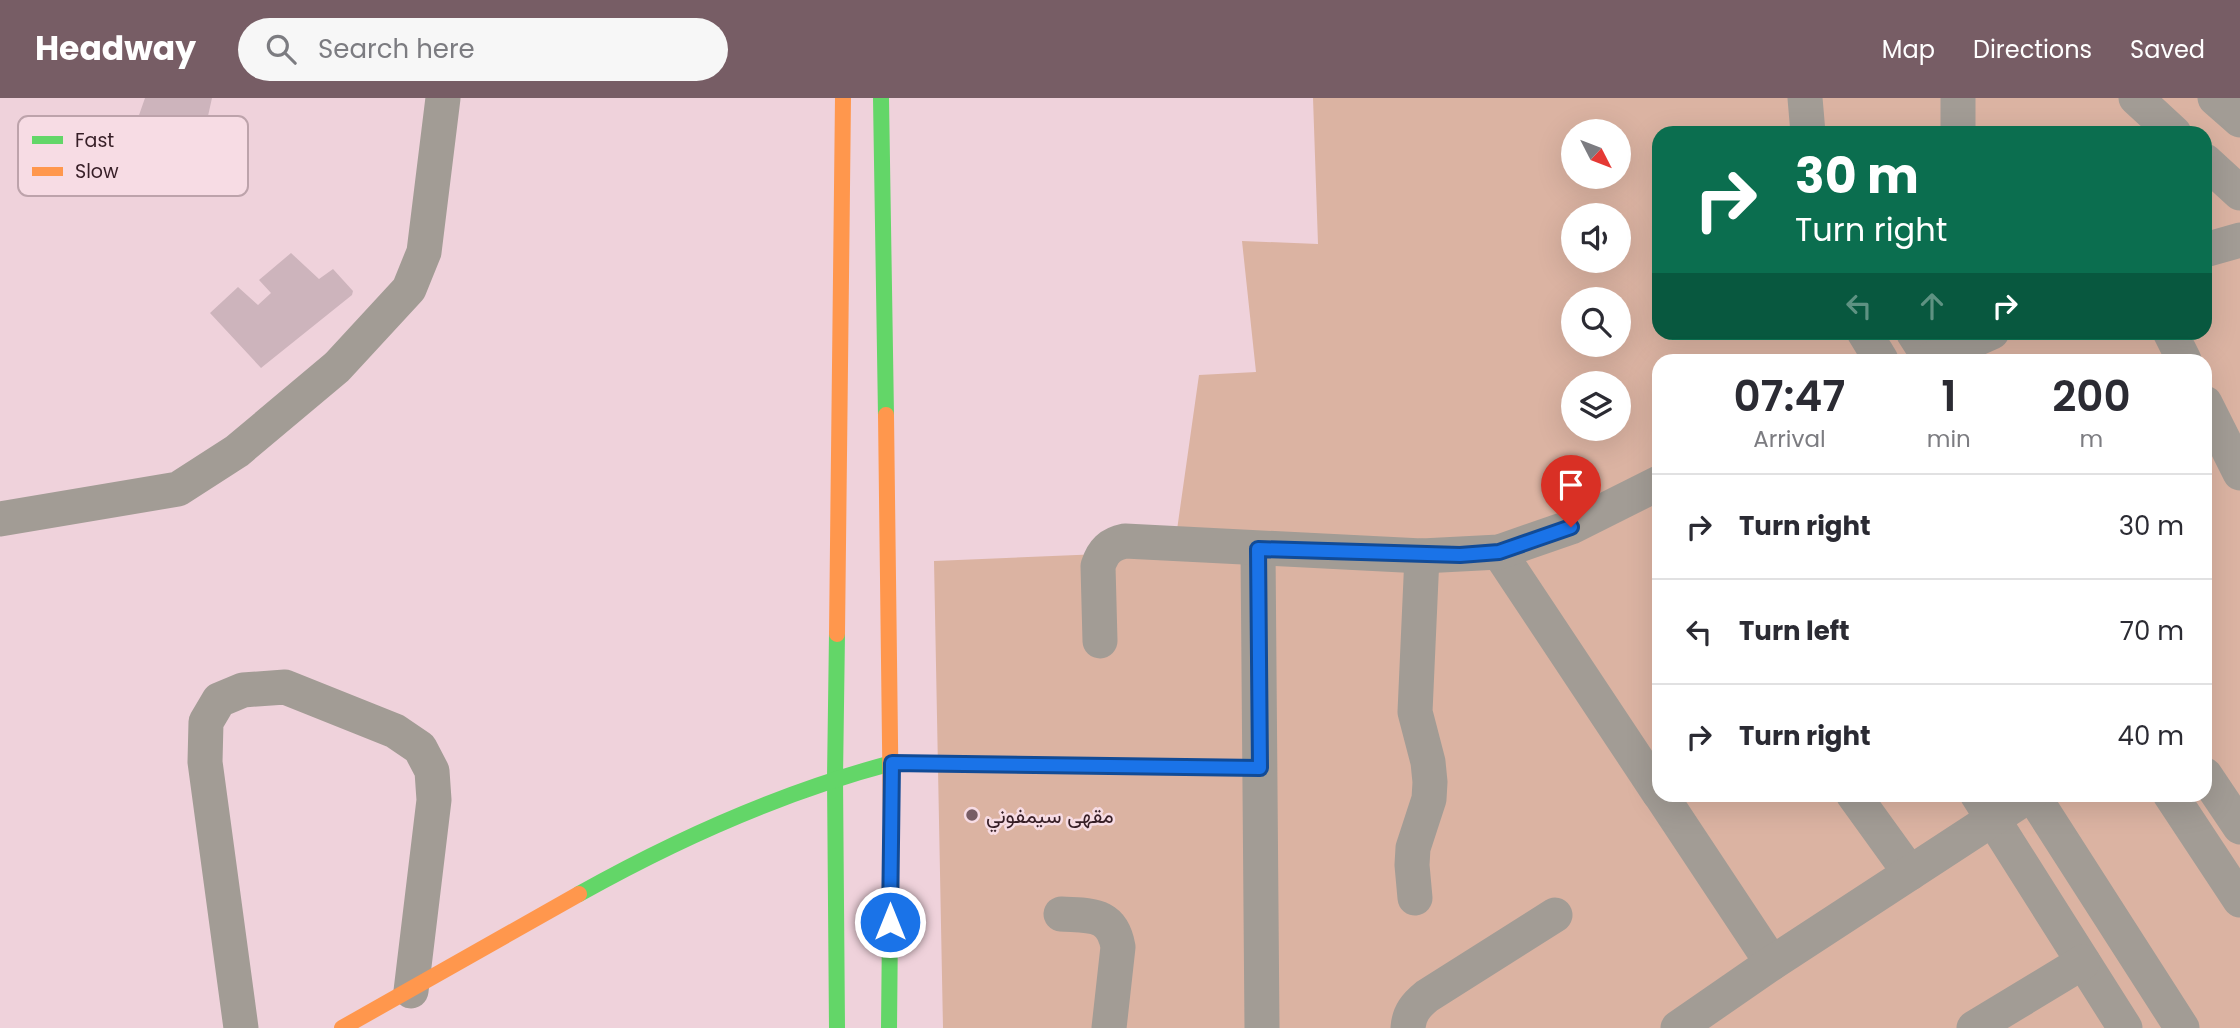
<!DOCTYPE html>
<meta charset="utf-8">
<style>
:root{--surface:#fff;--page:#f7f7f7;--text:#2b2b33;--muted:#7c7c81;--line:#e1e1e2;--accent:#775d65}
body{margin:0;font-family:Poppins,Vazirmatn,sans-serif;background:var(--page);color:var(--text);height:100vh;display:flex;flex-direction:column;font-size:26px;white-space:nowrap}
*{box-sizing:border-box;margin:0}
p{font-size:23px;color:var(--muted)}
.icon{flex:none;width:38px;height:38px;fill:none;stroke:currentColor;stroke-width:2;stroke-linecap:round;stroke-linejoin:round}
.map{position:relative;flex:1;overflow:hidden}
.side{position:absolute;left:1652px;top:256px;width:560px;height:448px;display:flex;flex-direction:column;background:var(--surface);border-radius:21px;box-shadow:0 7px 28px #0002}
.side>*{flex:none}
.banner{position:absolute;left:1652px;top:28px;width:560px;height:214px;border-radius:21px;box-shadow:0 7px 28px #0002;background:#0b6e4f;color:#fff;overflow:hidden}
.needle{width:46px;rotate:132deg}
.tools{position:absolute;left:1561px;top:21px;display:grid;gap:14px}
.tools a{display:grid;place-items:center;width:70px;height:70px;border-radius:50%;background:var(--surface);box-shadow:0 7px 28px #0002;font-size:35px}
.pin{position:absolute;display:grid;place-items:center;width:60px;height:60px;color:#fff;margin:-72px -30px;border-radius:50% 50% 50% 0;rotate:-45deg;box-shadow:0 0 7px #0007}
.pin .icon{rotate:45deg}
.me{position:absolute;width:77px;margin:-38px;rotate:0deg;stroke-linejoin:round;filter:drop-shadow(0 0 5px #0008)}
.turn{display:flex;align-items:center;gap:24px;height:147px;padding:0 28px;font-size:32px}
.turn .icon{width:91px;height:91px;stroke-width:2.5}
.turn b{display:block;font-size:49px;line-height:60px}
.lanes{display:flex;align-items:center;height:66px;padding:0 28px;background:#0003;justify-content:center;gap:35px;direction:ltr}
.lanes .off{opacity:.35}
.eta{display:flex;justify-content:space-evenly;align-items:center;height:119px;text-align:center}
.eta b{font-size:42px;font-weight:600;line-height:49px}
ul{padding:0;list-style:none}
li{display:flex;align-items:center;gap:21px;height:105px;padding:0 28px;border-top:2px solid var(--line)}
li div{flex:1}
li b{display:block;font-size:26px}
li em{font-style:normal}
header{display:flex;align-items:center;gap:42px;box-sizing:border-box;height:98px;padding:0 35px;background:var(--accent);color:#fff}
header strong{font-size:33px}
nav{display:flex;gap:38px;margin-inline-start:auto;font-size:24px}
.search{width:490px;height:63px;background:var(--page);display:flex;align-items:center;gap:18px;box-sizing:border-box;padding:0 24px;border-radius:38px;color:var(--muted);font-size:26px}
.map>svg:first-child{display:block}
.green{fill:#dbb3a2;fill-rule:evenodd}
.building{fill:#cdb4bc}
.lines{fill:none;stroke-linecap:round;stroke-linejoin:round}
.street{stroke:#a29c95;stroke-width:35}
.fast{stroke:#63d668;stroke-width:16}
.slow{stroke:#ff974d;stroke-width:16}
.route-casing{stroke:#114b97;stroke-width:18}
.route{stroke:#1a73e8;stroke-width:12}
.poi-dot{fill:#775d65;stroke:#f7dce4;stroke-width:2.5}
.labels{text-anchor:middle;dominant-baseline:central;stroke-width:5;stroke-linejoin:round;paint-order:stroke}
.poi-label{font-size:21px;fill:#361e26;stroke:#f7dce4;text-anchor:start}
.key{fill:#f7dce4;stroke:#bda3ab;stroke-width:2}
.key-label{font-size:19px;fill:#361e26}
</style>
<header>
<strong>Headway</strong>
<div class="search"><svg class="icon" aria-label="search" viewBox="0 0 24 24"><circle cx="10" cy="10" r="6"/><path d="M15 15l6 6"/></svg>Search here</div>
<nav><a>Map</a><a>Directions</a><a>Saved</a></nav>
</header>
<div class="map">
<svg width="2240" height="930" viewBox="0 0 2240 930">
<rect width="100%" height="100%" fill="#efd2db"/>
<!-- green -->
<path class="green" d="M1313 0H2240V930H943L934 463 1174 453 1199 277 1256 274 1242 143 1318 146ZM1573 33H1619V79H1573ZM1659 35H2205V234H1659ZM1573 117H1619V163H1573ZM1573 201H1619V247H1573ZM1659 262H2205V696H1659ZM1573 285H1619V331H1573Z"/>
<!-- building -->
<g class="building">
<path d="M145 0H212L198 63 133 53 130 64 102 60 110 17 138 20Z"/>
<path d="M291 155 319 181 333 171 353 193 352 197 261 270 210 215 238 189 258 207 271 195 259 182Z"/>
</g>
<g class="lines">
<!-- street -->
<g class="street">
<path d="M1805 0 1808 35"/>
<path d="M1958 0V35"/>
<path d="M2136 0 2174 35"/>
<path d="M2215 0 2240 22"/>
<path d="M2205 63 2240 95"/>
<path d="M2205 152 2240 142"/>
<path d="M1864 234 1881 262"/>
<path d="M1913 234 1931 262"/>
<path d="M2170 234 2184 262"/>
<path d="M1929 262 1992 234"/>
<path d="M2205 305 2240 375"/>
<path d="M0 421 178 391 237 353 337 269 409 191 424 154 443 0"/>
<path d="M1258 451 1262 930"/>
<path d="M1499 454 1659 695"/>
<path d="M1100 543 1098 468C1103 453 1110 446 1125 443L1422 458 1499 454 1571 429 1659 385"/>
<path d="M2205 677 2240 729"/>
<path d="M1660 696 1772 865"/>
<path d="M1853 696 1910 775"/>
<path d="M1977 696 2125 930"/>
<path d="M2032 696 2182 930"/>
<path d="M2170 696 2240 802"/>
<path d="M1415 800 1412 767 1413 750 1429 701 1430 684 1428 664 1415 614 1422 458"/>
<path d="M1061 816C1090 818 1112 814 1118 849L1109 930"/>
<path d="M241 930 205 664 206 624 219 602 243 592 285 589 395 633 420 650 432 673 434 702 411 893"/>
<path d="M1408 930C1409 915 1416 907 1427 898L1555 817"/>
<path d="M1678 930 1772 865 2031 696"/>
<path d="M1974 930 2083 864"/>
</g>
<!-- fast -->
<g class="fast">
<path d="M881 0 886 317"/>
<path d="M837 536 835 680 837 930"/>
<path d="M579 796C679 740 782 694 892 665L1260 670"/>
<path d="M889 930 891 725"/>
</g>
<!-- slow -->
<g class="slow">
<path d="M886 317 891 725"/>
<path d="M837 536 843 0"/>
<path d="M342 930 579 796"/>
</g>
</g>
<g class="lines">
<defs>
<path id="route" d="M890 824 892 665 1260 670 1258 451 1460 457 1499 454 1571 429"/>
</defs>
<!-- route casing -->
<use href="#route" class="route-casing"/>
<!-- route -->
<use href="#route" class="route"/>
</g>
<!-- markers -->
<circle class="poi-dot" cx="972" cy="717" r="7"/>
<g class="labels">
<!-- poi labels -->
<g class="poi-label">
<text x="986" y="717">مقهى سيمفوني</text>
</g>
</g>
<!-- legend -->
<rect x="18" y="18" width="230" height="80" rx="10" class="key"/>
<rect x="32" y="38" width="31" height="8" fill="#63d668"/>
<rect x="32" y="69" width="31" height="9" fill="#ff974d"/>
<g class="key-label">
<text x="75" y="49">Fast</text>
<text x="75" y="80">Slow</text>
</g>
</svg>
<div class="tools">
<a><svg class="needle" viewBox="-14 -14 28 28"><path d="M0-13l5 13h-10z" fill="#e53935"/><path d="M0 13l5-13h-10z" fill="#7c7c81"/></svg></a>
<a><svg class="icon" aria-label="sound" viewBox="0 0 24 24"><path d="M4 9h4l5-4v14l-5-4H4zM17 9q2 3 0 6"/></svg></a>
<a><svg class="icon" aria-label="search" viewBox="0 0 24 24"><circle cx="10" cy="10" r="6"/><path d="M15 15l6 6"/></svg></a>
<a><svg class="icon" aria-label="layers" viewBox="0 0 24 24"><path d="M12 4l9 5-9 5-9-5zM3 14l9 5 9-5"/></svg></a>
</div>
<div class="pin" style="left:1571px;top:429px;background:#d93025"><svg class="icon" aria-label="arrive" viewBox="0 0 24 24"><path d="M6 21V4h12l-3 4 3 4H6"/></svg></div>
<svg class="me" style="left:890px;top:824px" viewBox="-20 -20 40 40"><circle r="17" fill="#1a73e8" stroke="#fff" stroke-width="3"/><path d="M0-11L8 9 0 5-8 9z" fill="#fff"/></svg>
<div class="banner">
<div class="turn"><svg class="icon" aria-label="right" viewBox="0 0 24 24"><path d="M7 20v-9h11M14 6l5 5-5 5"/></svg><div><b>30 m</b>Turn right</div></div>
<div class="lanes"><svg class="icon off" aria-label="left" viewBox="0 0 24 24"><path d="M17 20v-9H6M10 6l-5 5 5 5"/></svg><svg class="icon off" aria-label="ahead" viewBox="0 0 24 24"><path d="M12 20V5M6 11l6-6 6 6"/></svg><svg class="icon" aria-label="right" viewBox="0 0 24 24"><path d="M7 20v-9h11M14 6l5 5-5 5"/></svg></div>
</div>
<section class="side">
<div class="eta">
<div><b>07:47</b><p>Arrival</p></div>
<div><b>1</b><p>min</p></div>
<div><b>200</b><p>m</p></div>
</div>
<ul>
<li><svg class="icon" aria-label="right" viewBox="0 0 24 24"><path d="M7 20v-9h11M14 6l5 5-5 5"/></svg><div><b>Turn right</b></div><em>30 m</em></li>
<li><svg class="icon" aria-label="left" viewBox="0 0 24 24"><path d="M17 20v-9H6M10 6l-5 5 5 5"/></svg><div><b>Turn left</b></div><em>70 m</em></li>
<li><svg class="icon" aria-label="right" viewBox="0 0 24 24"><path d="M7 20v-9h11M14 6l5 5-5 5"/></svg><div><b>Turn right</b></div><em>40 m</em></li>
</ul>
</section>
</div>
